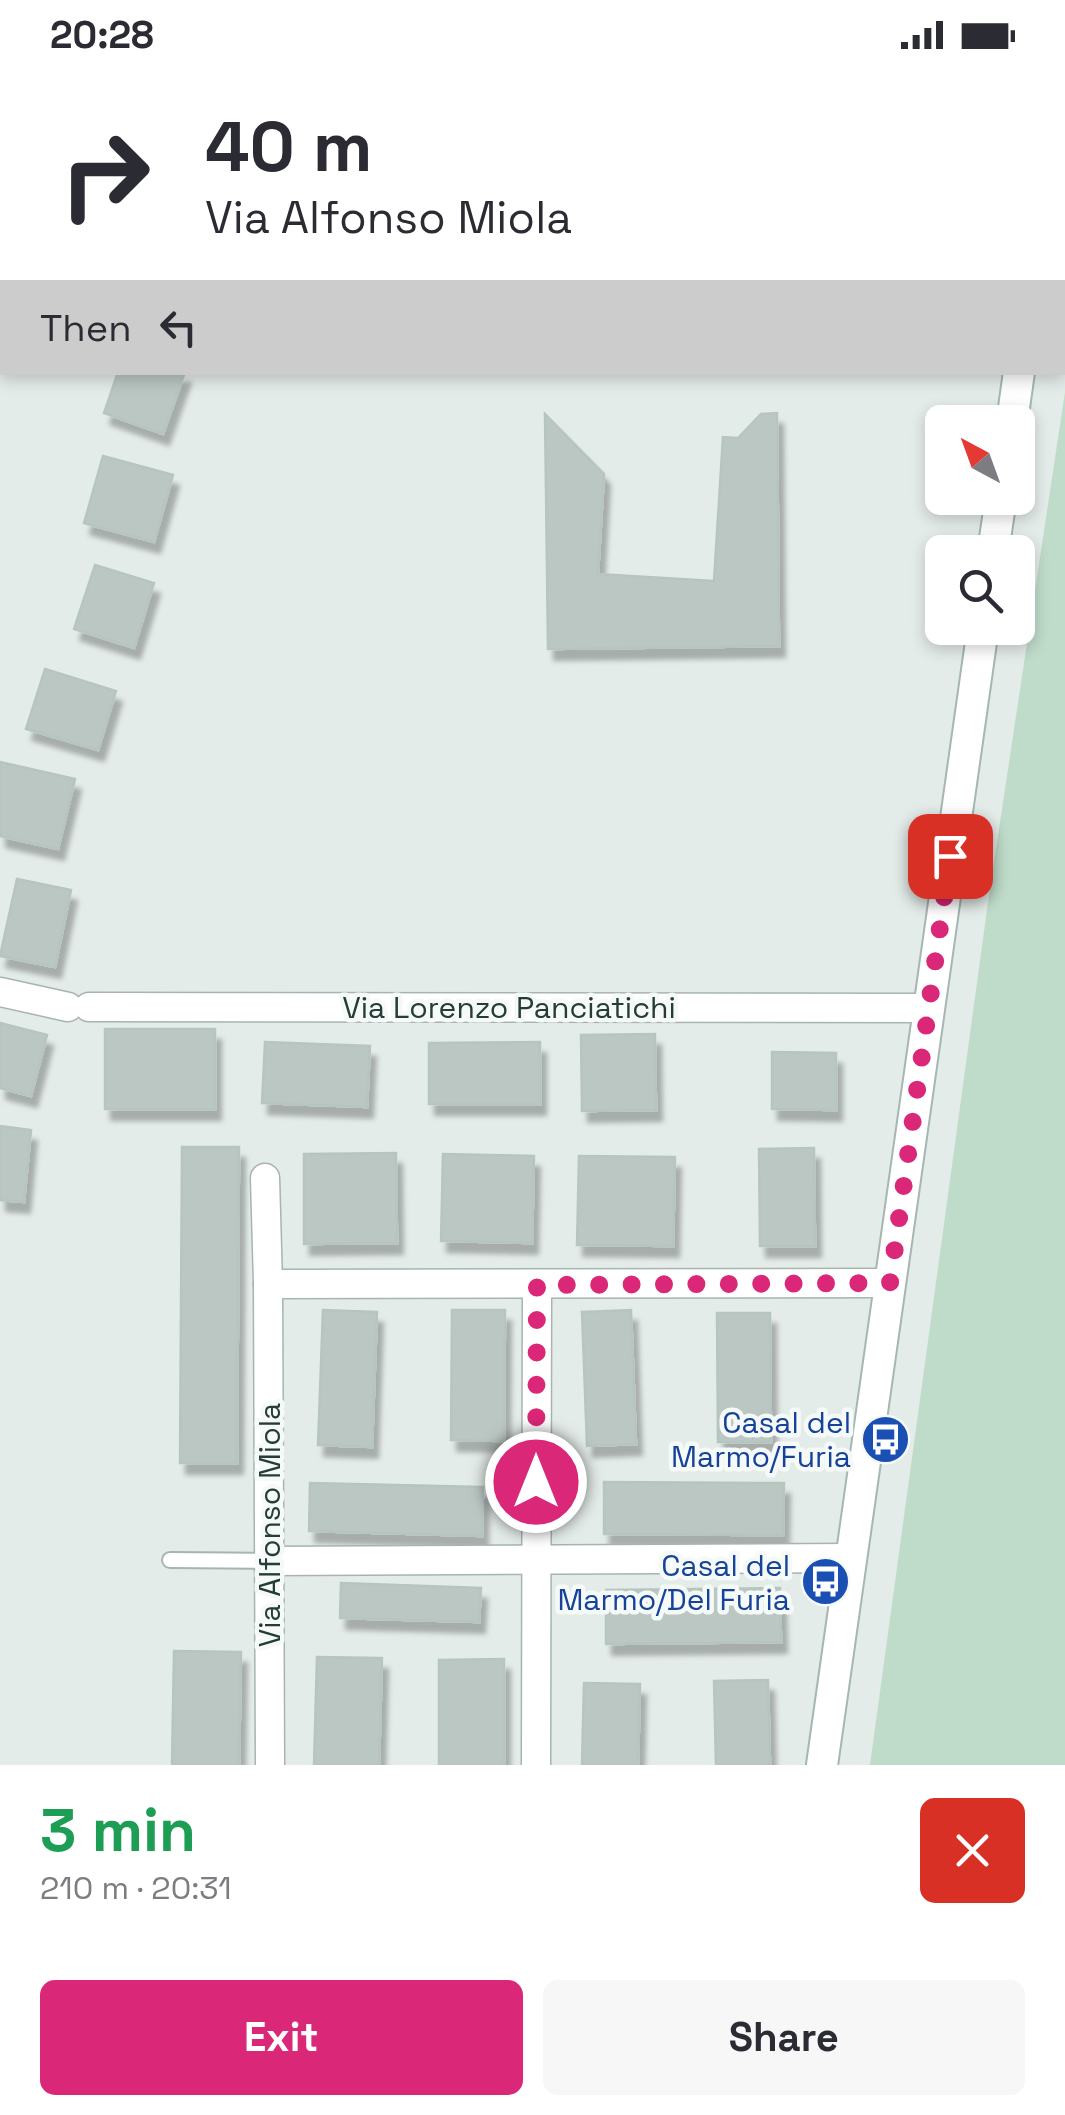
<!DOCTYPE html>
<meta charset="utf-8">
<style>
:root{--surface:#fff;--page:#f7f7f7;--text:#2b2b33;--muted:#7c7c81;--accent:#db2777}
body{margin:0;font-family:"Space Grotesk",sans-serif;background:var(--page);color:var(--text);height:100vh;display:flex;flex-direction:column;font-size:38px;white-space:nowrap}
*{box-sizing:border-box;margin:0}
p{font-size:32px;color:var(--muted)}
.icon{flex:none;width:55px;height:55px;fill:none;stroke:currentColor;stroke-width:2;stroke-linecap:round;stroke-linejoin:round}
.map{position:relative;height:1695px;overflow:hidden}
.sheet{display:flex;flex-direction:column;background:var(--surface);flex:1}
.sheet>*{flex:none}
.guide{position:absolute;left:0px;top:0px;width:1065px;height:305px;box-shadow:0 5px 15px #0003;background:#fff;color:var(--text);overflow:hidden}
.needle{width:65px;rotate:319deg}
.controls{position:absolute;left:925px;top:335px;display:grid;gap:20px}
.controls a{display:grid;place-items:center;width:110px;height:110px;border-radius:15px;background:var(--surface);box-shadow:0 5px 15px #0003;font-size:50px}
.pin{position:absolute;display:grid;place-items:center;width:85px;height:85px;color:#fff;margin:-42px;border-radius:20px;box-shadow:0 5px 15px #0006}
.me{position:absolute;width:110px;margin:-55px;rotate:0deg;stroke-linejoin:round;filter:drop-shadow(0 0 8px #0008)}
.turn{display:flex;align-items:center;gap:35px;height:210px;padding:0 40px;font-size:45px}
.turn .icon{width:130px;height:130px;stroke-width:2.5}
.turn b{display:block;font-size:70px;line-height:85px}
.then{display:flex;align-items:center;height:95px;padding:0 40px;background:#0003;gap:20px;font-size:38px}
.round{display:grid;place-items:center;flex:none;width:105px;height:105px;border-radius:15px;background:var(--page)}
.overview{display:flex;align-items:center;justify-content:space-between;height:170px;padding:0 40px}
h1{font-size:60px;font-weight:600;line-height:75px;color:#1e9e55}
.action{display:flex;gap:20px;margin-top:auto;padding:20px 40px}
.action a{flex:1;height:115px;border-radius:15px;background:var(--accent);color:#fff;font-size:40px;font-weight:600;line-height:115px;text-align:center}
.action a+a{background:var(--page);color:var(--text)}
.status{display:flex;justify-content:space-between;align-items:center;height:70px;padding:0 50px;background:var(--surface);direction:ltr}
.status svg{height:28px;fill:currentColor}
.map>svg:first-child{display:block}
.green{fill:#bfdbc9}
.building{fill:#bac7c2;stroke:#b7c5c1;stroke-width:2.5;filter:url(#shadow)}
.lines{fill:none;stroke-linecap:round;stroke-linejoin:round}
.lane-casing{stroke:#a7b4b0;stroke-width:18}
.street-casing{stroke:#a7b4b0;stroke-width:31}
.secondary-casing{stroke:#a4b7b2;stroke-width:34}
.lane{stroke:#fff;stroke-width:14}
.street{stroke:#fff;stroke-width:28}
.secondary{stroke:#fff;stroke-width:30}
.route{stroke:#db2777;stroke-width:18;stroke-dasharray:0 32.4}
.labels{text-anchor:middle;dominant-baseline:central;stroke-width:9;stroke-linejoin:round;paint-order:stroke}
.street-label{font-size:30px;fill:#253c38;stroke:#f5f9f7}
.transit-label{font-size:30px;fill:#164399;stroke:#f5f9f7;text-anchor:end}
</style>
<div class="status"><b>20:28</b><svg viewBox="0 0 49 12"><path d="M0 12V9h3v3zM5 12V6h3v6zM10 12V3h3v9zM15 12V0h3v12zM26 1h20v11H26zM47 4h2v5h-2z"/></svg></div>
<div class="map">
<svg width="1065" height="1695" viewBox="0 0 1065 1695">
<defs>
<filter id="shadow"><feDropShadow dx="6" dy="11" stdDeviation="2.5" flood-color="#0004"/></filter>
</defs>
<rect width="100%" height="100%" fill="#e4ece9"/>
<!-- green -->
<path class="green" d="M1065 322V1695H870L989 825Z"/>
<!-- building -->
<g class="building">
<path d="M761 0H973L761 2Z"/>
<path d="M118 302H185L163 364 104 343Z"/>
<path d="M777 343 779 576 548 579 545 344 604 404 598 504 714 511 723 367 738 368 761 344Z"/>
<path d="M103 386 173 405 154 472 84 453Z"/>
<path d="M95 495 154 513 134 578 74 559Z"/>
<path d="M45 599 116 621 98 680 26 659Z"/>
<path d="M0 692 75 709 58 779 0 766Z"/>
<path d="M17 809 71 820 55 897 0 886Z"/>
<path d="M0 953 47 965 31 1026 0 1018Z"/>
<rect x="105" y="959" width="110" height="80"/>
<path d="M655 964 656 1040 582 1041 581 965Z"/>
<path d="M265 972 370 976 367 1037 262 1033Z"/>
<path d="M540 972V1034H429V973Z"/>
<path d="M772 982 836 983V1040L772 1039Z"/>
<path d="M0 1056 31 1060 24 1132 0 1130Z"/>
<path d="M182 1077H239L237 1393H180Z"/>
<path d="M814 1078 815 1176H760L759 1079Z"/>
<path d="M396 1083 397 1173 304 1174V1084Z"/>
<path d="M443 1084 534 1086 532 1173 441 1171Z"/>
<path d="M579 1086 675 1087 673 1176 577 1175Z"/>
<path d="M323 1240 377 1242 372 1377 318 1375Z"/>
<path d="M452 1240H505L504 1371 451 1370Z"/>
<path d="M631 1240 636 1374 587 1376 582 1242Z"/>
<path d="M717 1243H770L771 1372H718Z"/>
<path d="M604 1412 784 1413 783 1465 604 1464Z"/>
<path d="M310 1413 483 1417 482 1466 309 1461Z"/>
<path d="M341 1513 481 1518 479 1552 340 1548Z"/>
<path d="M780 1518 781 1572 606 1574V1520Z"/>
<path d="M174 1581 241 1582 239 1695H172Z"/>
<path d="M317 1587 382 1588 379 1695H314Z"/>
<path d="M504 1589V1695H439V1590Z"/>
<path d="M768 1610 770 1695H716L714 1611Z"/>
<path d="M584 1613 640 1614 638 1695H582Z"/>
</g>
<g class="lines">
<defs>
<path id="lane" d="M170 1490 270 1491"/>
<g id="street">
<path d="M121 2 122 0"/>
<path d="M0 209 2 205"/>
<path d="M0 922 68 937"/>
<path d="M89 937 929 938"/>
<path d="M265 1108 268 1214"/>
<path d="M270 1491 851 1488"/>
<path d="M270 1695 268 1214 889 1213"/>
<path d="M536 1695 537 1215"/>
</g>
<g id="secondary">
<path d="M1061 2 1062 0"/>
<path d="M1012 352 1019 302"/>
<path d="M993 482 1001 428"/>
<path d="M822 1695 983 558"/>
</g>
</defs>
<!-- lane casing -->
<use href="#lane" class="lane-casing"/>
<!-- street casing -->
<use href="#street" class="street-casing"/>
<!-- secondary casing -->
<use href="#secondary" class="secondary-casing"/>
<!-- lane -->
<use href="#lane" class="lane"/>
<!-- street -->
<use href="#street" class="street"/>
<!-- secondary -->
<use href="#secondary" class="secondary"/>
</g>
<g class="lines">
<!-- route -->
<path class="route" d="M536 1412 537 1215 890 1213 950 786"/>
</g>
<!-- icons -->
<defs>
<symbol id="bus-disc" viewBox="-11 -11 22 22"><circle r="9.5" fill="#1a4fb4" stroke="#f5f9f7"/><path d="M-5-6H5V4H4V6H2V4H-2V6H-4V4H-5ZM-3.5-4V0h7V-4ZM-3.5 1.2v1.5H-2V1.2ZM2 1.2v1.5H3.5V1.2Z" fill="#fff"/></symbol>
</defs>
<g fill-rule="evenodd">
<use href="#bus-disc" x="858" y="1342" width="55" height="55"/>
<use href="#bus-disc" x="798" y="1484" width="55" height="55"/>
</g>
<g class="labels">
<!-- street labels -->
<g class="street-label">
<text x="509" y="937">Via Lorenzo Panciatichi</text>
<text transform="translate(269 1455) rotate(-90)">Via Alfonso Miola</text>
</g>
<!-- transit labels -->
<g class="transit-label">
<text x="851" y="1352">Casal del<tspan x="851" dy="34">Marmo/Furia</tspan></text>
<text x="790" y="1495">Casal del<tspan x="790" dy="34">Marmo/Del Furia</tspan></text>
</g>
</g>
</svg>
<div class="controls">
<a><svg class="needle" viewBox="-14 -14 28 28"><path d="M0-13l5 13h-10z" fill="#e53935"/><path d="M0 13l5-13h-10z" fill="#7c7c81"/></svg></a>
<a><svg class="icon" aria-label="search" viewBox="0 0 24 24"><circle cx="10" cy="10" r="6"/><path d="M15 15l6 6"/></svg></a>
</div>
<div class="pin" style="left:950px;top:786px;background:#d93025"><svg class="icon" aria-label="arrive" viewBox="0 0 24 24"><path d="M6 21V4h12l-3 4 3 4H6"/></svg></div>
<svg class="me" style="left:536px;top:1412px" viewBox="-20 -20 40 40"><circle r="17" fill="#db2777" stroke="#fff" stroke-width="3"/><path d="M0-11L8 9 0 5-8 9z" fill="#fff"/></svg>
<div class="guide">
<div class="turn"><svg class="icon" aria-label="right" viewBox="0 0 24 24"><path d="M7 20v-9h11M14 6l5 5-5 5"/></svg><div><b>40 m</b>Via Alfonso Miola</div></div>
<div class="then">Then<svg class="icon" aria-label="left" viewBox="0 0 24 24"><path d="M17 20v-9H6M10 6l-5 5 5 5"/></svg></div>
</div>
</div>
<section class="sheet">
<div class="overview"><div><h1>3 min</h1><p>210 m · 20:31</p></div><a class="round" style="background:#d93025;color:#fff"><svg class="icon" aria-label="close" viewBox="0 0 24 24"><path d="M6 6l12 12M18 6L6 18"/></svg></a></div>
<div class="action"><a>Exit</a><a>Share</a></div>
</section>
